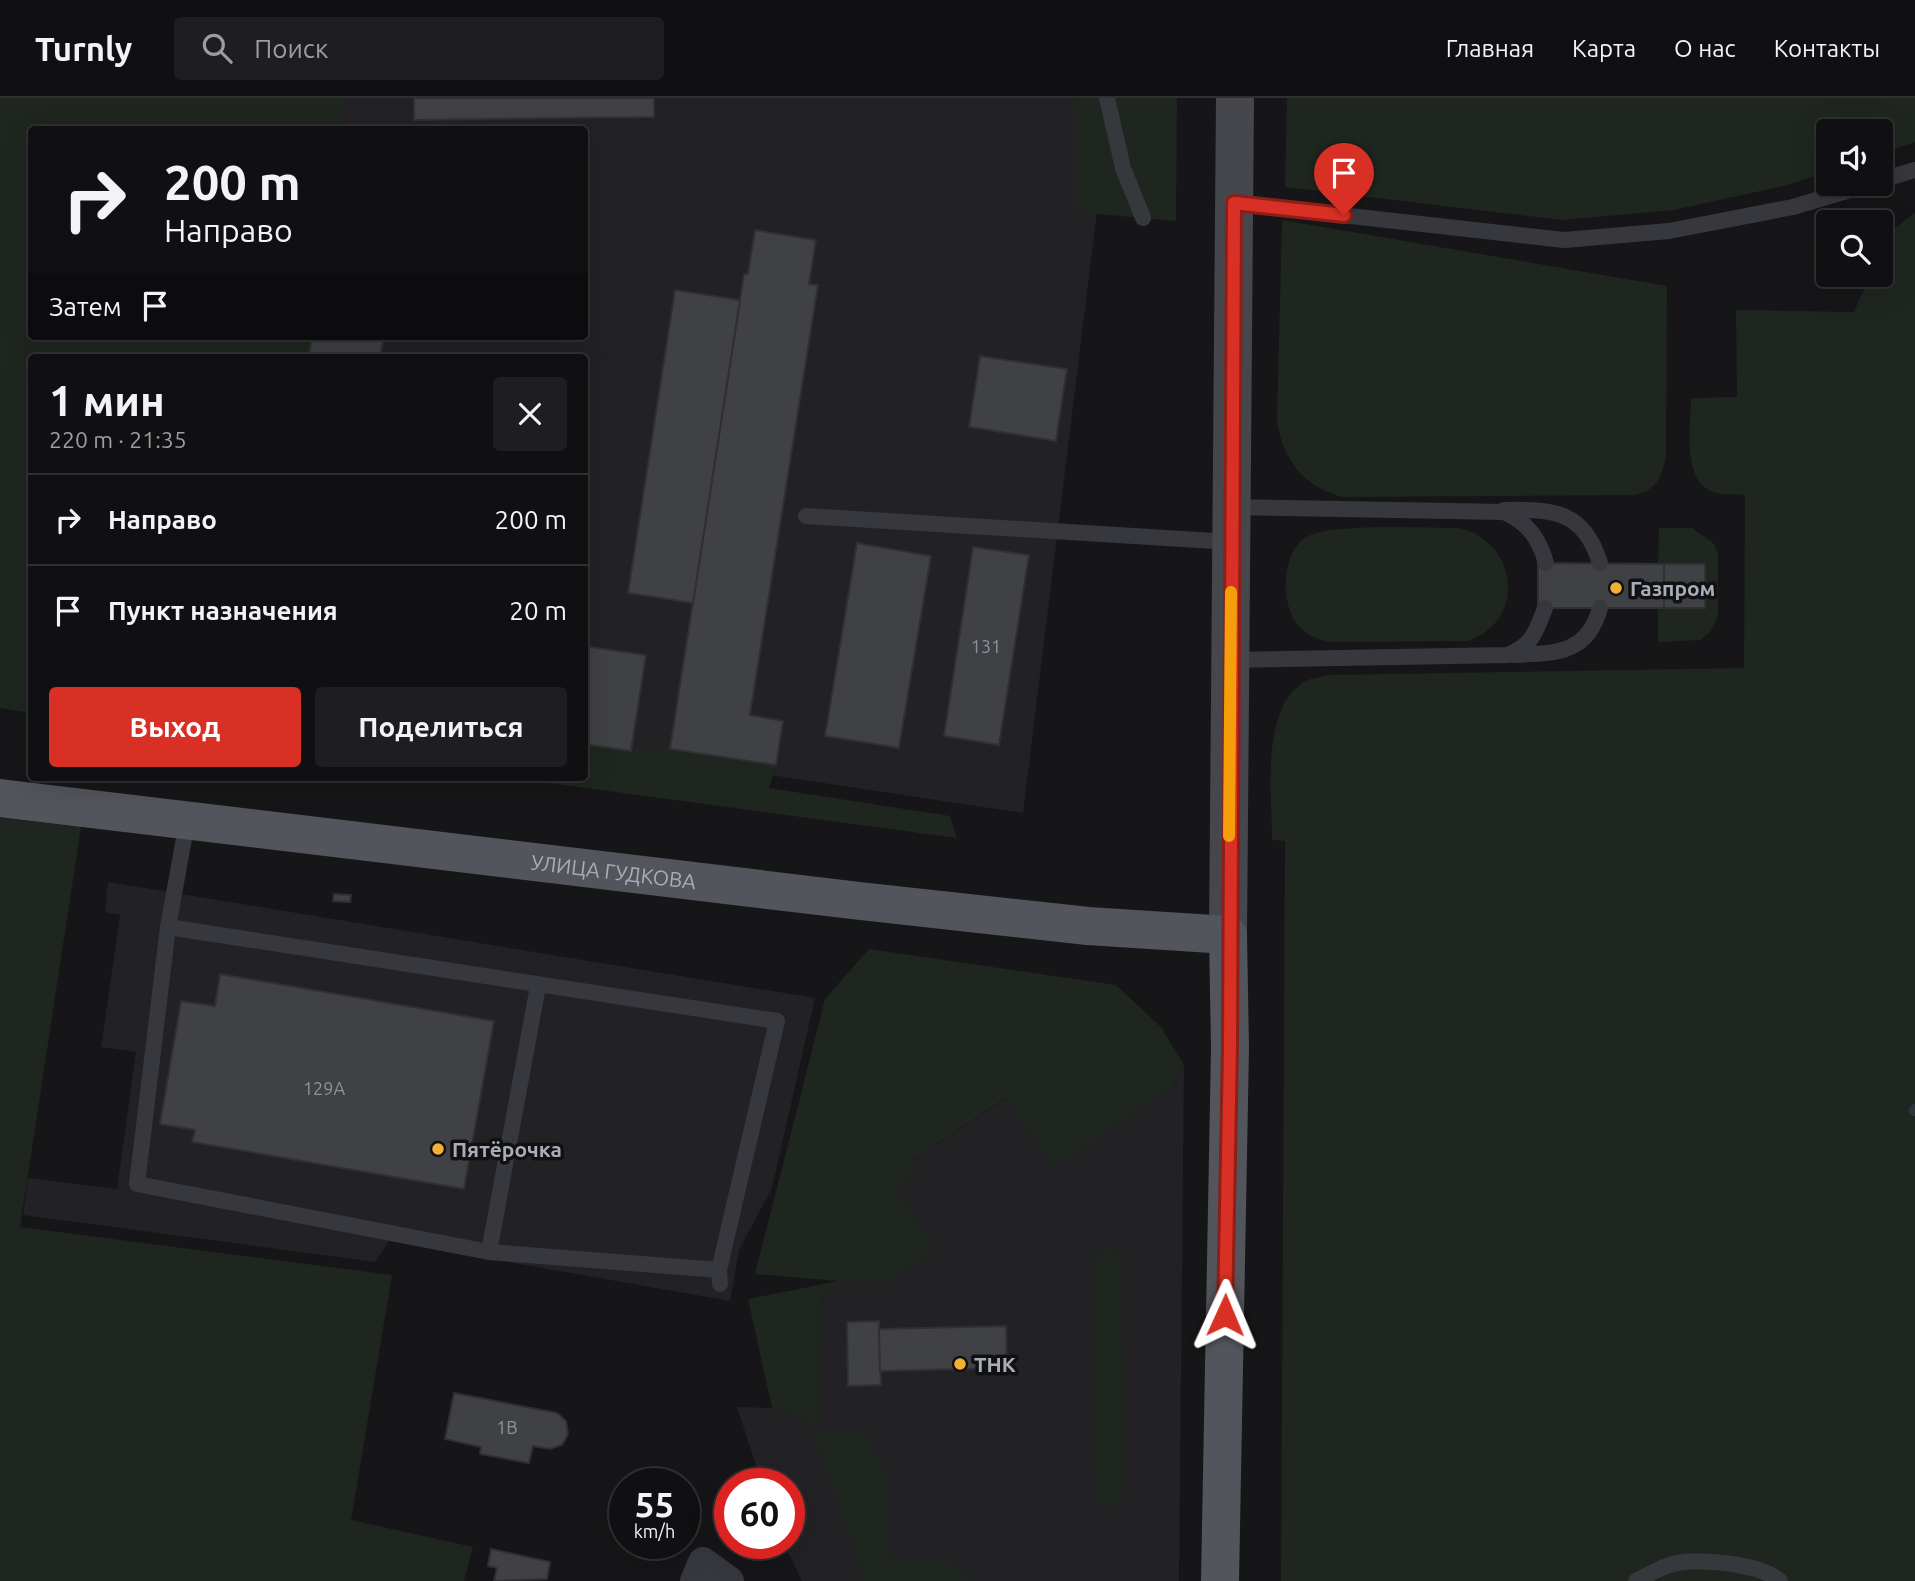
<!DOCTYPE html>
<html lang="ru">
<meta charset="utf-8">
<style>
:root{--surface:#101012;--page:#1e1e20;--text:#f1f3f6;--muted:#9c9d9f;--line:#303032;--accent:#d93025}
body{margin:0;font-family:Ubuntu,sans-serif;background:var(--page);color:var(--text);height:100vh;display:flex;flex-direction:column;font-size:26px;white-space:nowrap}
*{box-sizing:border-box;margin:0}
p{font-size:23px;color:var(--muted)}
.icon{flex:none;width:38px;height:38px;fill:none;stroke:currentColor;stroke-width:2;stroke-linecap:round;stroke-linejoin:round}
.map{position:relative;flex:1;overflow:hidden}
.sheet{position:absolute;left:28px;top:256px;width:560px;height:427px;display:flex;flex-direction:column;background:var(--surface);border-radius:7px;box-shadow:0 7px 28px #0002,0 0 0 2px var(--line)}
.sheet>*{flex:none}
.banner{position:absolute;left:28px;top:28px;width:560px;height:214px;border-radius:7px;box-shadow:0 7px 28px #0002,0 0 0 2px var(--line);background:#101012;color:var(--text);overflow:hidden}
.fabs{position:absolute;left:1816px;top:21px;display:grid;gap:14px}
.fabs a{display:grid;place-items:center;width:77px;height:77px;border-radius:7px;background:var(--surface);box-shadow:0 7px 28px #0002,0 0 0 2px var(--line);font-size:35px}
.speed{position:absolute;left:609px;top:1370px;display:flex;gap:14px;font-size:35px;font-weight:700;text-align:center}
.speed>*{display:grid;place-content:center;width:91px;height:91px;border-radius:50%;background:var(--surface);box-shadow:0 7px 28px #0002,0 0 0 2px var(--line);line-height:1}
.speed small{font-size:18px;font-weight:400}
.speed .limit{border:10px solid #d22;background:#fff;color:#111}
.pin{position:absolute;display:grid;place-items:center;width:60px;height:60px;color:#fff;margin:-72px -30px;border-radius:50% 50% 50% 0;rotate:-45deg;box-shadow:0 0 7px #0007}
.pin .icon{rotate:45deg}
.me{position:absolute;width:77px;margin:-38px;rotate:1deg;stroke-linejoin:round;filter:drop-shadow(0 0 5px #0008)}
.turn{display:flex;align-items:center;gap:24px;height:147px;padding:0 21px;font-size:32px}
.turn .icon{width:91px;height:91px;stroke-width:2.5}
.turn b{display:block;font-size:49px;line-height:60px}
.then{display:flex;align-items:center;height:66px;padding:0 21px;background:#0003;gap:14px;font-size:26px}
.round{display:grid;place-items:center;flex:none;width:74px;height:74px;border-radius:7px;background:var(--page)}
.summary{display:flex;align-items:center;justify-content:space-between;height:119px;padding:0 21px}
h1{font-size:42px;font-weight:600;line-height:52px}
.primary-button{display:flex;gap:14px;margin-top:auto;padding:14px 21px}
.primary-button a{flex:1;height:80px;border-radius:7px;background:var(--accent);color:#fff;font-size:28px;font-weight:600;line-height:80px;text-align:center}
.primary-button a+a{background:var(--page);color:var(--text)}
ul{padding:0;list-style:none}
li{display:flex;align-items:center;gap:21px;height:91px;padding:0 21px;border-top:2px solid var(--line)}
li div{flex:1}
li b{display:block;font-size:26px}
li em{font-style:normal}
header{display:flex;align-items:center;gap:42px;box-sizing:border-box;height:98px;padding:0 35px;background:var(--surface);border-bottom:2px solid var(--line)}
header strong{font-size:33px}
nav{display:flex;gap:38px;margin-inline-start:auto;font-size:24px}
.search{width:490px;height:63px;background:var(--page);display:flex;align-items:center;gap:18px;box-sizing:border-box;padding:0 24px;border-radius:7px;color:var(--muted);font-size:26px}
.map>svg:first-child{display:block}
.built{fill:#222225}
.green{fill:#1e261f}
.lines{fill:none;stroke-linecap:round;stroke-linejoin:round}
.stream{stroke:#2c353c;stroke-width:10}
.building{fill:#404145;stroke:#303034;stroke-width:2}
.lane{stroke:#37383d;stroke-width:16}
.street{stroke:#37383d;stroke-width:30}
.secondary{stroke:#45474d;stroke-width:38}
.primary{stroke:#53555c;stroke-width:38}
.route-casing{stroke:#8d1f18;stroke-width:18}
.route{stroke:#d93025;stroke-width:12}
.slow{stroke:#f59e0b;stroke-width:12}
.poi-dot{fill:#f2b134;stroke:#111113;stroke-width:2.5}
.labels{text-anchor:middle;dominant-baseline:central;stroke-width:7;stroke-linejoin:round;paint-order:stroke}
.number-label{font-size:18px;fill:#8e929b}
.poi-label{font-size:21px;font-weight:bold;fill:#a8adb8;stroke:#111113;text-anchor:start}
.street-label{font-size:21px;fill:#a8adb8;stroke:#111113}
</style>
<header>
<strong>Turnly</strong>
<div class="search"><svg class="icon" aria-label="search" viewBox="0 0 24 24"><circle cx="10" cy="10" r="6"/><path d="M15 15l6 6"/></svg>Поиск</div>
<nav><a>Главная</a><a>Карта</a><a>О нас</a><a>Контакты</a></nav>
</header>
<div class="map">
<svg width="1915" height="1483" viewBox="0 0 1915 1483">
<rect width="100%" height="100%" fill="#161618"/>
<!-- built -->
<g class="built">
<path d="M328 0H1075V102L1098 105 1023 715 585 649 584 259H288L291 238H584V32L322 31Z"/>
<path d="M108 784 815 900 772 1090 739 1152 730 1203 389 1143 375 1164 23 1117 28 1080 117 1091 136 954 101 949 120 817 105 814Z"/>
<path d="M1184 967 1179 1483H802L784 1446H789V1386H762L737 1309 772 1310 817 1324 821 1202 841 1183H888L895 1090 909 1064 1007 1000 1054 1069 1173 988Z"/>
</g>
<!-- green -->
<g class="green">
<path d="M0 0H344L340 31 32 32V238H312L309 259H32L31 615 0 610Z"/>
<path d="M1075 0H1177L1176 123 1075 114Z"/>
<path d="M1287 0H1915V44L1881 56V33H1829V73L1788 87 1673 112 1562 122 1285 89Z"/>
<path d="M1915 115V1483H1281L1285 743 1272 742C1272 697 1260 608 1306 583 1312 580 1321 579 1327 577L1744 570 1745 397C1736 396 1726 397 1717 395 1680 387 1691 327 1691 300L1737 299 1736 212 1854 214 1870 177H1881C1881 142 1887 135 1915 115Z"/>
<path d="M1282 122 1667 188 1666 358C1662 379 1656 393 1634 397L1343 399C1304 389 1283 363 1277 323Z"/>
<path d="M1459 430C1518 443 1527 523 1468 543L1329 544C1305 538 1292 527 1287 502 1283 483 1287 454 1303 441 1324 424 1428 430 1459 430Z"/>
<path d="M1659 430H1692L1713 445 1718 455V518L1711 533 1700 542 1658 544V510H1705V466H1658Z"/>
<path d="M585 646 631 653 670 651 776 667 769 690 950 718 957 740 505 679H584Z"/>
<path d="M0 720 81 729 20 1129 392 1177 351 1422 473 1449 464 1483H0Z"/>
<path d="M869 851 1116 887 1161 929 1184 967 1173 988 1054 1070 1006 1000 909 1064 914 1074 895 1089 935 1150 888 1183H841L821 1202 819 1333 859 1332C899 1369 887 1412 890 1462L947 1461 972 1483H866L809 1322 772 1310 748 1201 838 1183 755 1176 825 901Z"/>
<path d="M1107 1151 1116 1155 1122 1163 1124 1395 1119 1405 1108 1409 1098 1404 1093 1394 1091 1162 1097 1154Z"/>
</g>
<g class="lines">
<!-- stream -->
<path class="stream" d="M1914 1013 1915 1011"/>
</g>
<!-- building -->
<g class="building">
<path d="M414 0H654V19L414 22Z"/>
<path d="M755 132 816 142 809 186 818 187 750 617 783 623 776 667 670 651 744 176H748Z"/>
<path d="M675 192 740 202 693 505 628 495Z"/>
<path d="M312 238H384L380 259H309Z"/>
<path d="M980 258 1067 271 1056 343 969 329Z"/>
<path d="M857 445 931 458 899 650 825 638Z"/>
<path d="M973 449 1029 457 999 647 944 638Z"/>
<path d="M1538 465 1664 466V510H1538Z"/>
<rect x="1664" y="466" width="41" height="44"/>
<path d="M584 548 646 557 631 653 584 646Z"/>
<path d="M334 796 351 797 350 804 333 803Z"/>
<path d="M220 876 494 923 464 1091 192 1044 195 1032 160 1026 181 903 215 908Z"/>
<path d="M879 1223 881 1287 848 1288 847 1224Z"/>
<path d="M1006 1228 1007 1270 880 1273 879 1231Z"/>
<path d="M454 1295 557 1315 566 1323 568 1336 562 1347 550 1351 533 1348 529 1365 480 1356 481 1349 445 1341Z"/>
<path d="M491 1451 550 1464 547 1481 494 1483 497 1470 488 1468Z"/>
</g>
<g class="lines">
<!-- lane -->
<g class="lane">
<path d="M1107 0 1123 70 1143 120"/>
<path d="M1881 82 1915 72"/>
<path d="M1234 105 1564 142 1669 133 1793 109 1870 86"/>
<path d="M1231 409 1504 414C1528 425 1539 440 1546 465"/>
<path d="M1504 412C1554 411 1584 413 1600 465"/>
<path d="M806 418 1231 444"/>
<path d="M1513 557C1555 555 1587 557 1600 510"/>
<path d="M1230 562 1507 557C1532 548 1536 534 1545 510"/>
<path d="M187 724 168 829 777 923 719 1172 720 1186"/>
<path d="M168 829 137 1086 489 1154"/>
<path d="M538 888 489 1154 719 1172"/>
<path d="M1636 1483C1646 1478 1656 1472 1667 1468 1691 1458 1760 1465 1780 1483"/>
</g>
<!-- street -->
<path class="street" d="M695 1483 703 1464 729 1483"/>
<!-- secondary -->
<path class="secondary" d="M1228 837 1235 0"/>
<!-- primary -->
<path class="primary" id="s1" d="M0 700 860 803 1088 828 1228 837 1230 950 1220 1483"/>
</g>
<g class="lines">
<defs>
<path id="route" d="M1225 1217 1230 950 1234 105 1344 117"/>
</defs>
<!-- route casing -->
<use href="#route" class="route-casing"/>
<!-- route -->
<use href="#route" class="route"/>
<!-- slow -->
<path class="slow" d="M1229 738 1231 494"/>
</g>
<!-- markers -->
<g class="poi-dot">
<circle cx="1616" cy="490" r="7"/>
<circle cx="438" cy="1051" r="7"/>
<circle cx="960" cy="1266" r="7"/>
</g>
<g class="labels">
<!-- number labels -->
<g class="number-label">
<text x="986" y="548">131</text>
<text x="324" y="990">129А</text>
<text x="507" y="1329">1В</text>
</g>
<!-- poi labels -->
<g class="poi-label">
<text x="1630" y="490">Газпром</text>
<text x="452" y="1051">Пятёрочка</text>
<text x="974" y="1266">ТНК</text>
</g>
<!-- street labels -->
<g class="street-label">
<text stroke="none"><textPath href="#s1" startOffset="618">УЛИЦА ГУДКОВА</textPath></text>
</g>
</g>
</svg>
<div class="fabs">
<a><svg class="icon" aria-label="sound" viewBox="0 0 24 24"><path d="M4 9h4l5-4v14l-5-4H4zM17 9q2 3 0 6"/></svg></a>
<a><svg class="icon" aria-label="search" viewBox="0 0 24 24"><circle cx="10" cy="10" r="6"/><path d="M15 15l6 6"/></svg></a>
</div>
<div class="speed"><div>55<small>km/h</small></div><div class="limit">60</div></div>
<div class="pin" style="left:1344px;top:117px;background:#d93025"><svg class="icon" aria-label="arrive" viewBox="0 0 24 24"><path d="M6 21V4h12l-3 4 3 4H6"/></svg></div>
<svg class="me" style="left:1225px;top:1217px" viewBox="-20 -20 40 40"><path d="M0-17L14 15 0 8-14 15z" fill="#d93025" stroke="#fff" stroke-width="4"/></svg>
<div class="banner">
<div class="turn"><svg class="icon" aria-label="right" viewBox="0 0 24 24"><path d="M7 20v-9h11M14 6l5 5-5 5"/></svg><div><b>200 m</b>Направо</div></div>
<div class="then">Затем<svg class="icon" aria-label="arrive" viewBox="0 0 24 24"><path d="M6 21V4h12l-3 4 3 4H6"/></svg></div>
</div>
<section class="sheet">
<div class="summary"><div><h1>1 мин</h1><p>220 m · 21:35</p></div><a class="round"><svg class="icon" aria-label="close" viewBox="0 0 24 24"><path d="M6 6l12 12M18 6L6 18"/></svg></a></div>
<ul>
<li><svg class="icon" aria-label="right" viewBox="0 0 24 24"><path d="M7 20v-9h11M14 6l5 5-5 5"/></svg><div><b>Направо</b></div><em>200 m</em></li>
<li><svg class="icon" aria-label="arrive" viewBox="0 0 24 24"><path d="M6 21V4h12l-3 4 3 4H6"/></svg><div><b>Пункт назначения</b></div><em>20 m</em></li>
</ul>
<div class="primary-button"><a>Выход</a><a>Поделиться</a></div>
</section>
</div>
